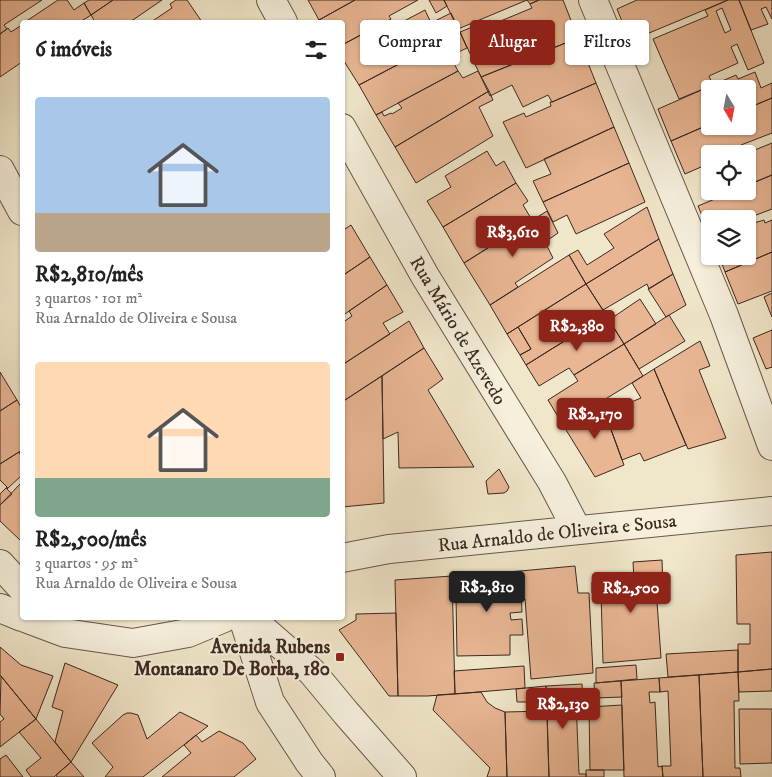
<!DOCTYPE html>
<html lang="pt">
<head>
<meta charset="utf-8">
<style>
  body { margin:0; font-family:"IM FELL DW Pica",serif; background:#f2f2f2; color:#222; height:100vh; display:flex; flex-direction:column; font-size:19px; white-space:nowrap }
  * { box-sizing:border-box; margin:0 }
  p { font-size:16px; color:#767676 }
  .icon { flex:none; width:28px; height:28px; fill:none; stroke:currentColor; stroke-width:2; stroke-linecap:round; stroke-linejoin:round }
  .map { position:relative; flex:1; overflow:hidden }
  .panel { position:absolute; left:20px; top:20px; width:325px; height:600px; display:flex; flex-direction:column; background:#fff; border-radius:5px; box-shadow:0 1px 4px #0004 }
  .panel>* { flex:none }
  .guide { position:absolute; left:360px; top:20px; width:336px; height:45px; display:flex; gap:10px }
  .needle { width:32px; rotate:170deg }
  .fabs { position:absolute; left:701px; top:80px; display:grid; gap:10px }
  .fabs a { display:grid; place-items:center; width:55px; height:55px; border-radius:5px; background:#fff; box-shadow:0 1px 4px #0004; font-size:25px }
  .price { position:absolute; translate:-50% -42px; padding:0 11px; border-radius:5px; background:#8f2418; color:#fff; font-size:16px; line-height:32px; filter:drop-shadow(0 1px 2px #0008) }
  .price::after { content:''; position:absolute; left:50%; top:30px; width:15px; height:11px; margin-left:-8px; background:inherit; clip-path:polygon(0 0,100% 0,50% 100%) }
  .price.active { background:#222; color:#fff }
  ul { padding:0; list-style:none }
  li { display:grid; align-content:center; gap:10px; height:265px; padding:0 15px }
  li span { display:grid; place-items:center; height:155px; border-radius:5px; color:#555 }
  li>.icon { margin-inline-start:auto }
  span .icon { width:90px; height:90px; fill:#fffc; stroke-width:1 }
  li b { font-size:21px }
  h2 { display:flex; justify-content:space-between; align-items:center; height:60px; padding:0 15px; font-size:21px }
  .tag { padding:0 18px; border-radius:5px; background:#fff; box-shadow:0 1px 4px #0004; font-size:18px; line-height:45px }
  .tag.active { background:#8f2418; color:#fff }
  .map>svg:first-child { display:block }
</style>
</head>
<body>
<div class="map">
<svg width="772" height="777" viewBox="0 0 772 777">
  <rect width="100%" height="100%" fill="#f0e6c9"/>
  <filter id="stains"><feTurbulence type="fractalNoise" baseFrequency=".004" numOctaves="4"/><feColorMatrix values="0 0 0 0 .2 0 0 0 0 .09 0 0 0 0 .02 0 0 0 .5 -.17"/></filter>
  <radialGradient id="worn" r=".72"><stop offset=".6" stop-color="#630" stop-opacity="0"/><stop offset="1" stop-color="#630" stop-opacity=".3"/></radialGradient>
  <path fill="#e8b693" stroke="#3b2820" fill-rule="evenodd" d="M0 0H42L4 25 7 29 0 34Z
    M58 0H67L74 10 84 3 91 15 80 22H25Z
    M89 0H113L91 15 84 3Z
    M113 0H162L130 22H95L91 15Z
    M176 0H187L202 22H151L172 8 170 4Z
    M308 0H355L319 20Z
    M355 0H418L389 16 391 19 342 45V22H321L319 20Z
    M429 0H444L447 6 436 13Z
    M444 0H539L530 4 527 0 458 29Z
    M539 0H563L578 38 481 77 460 32 490 20 491 25 532 8 530 4Z
    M637 0H728L630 41 617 9Z
    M728 0H739L764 63 748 70 737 44 731 47 738 63 709 76 713 85 679 99 653 39 708 16 705 10ZM722 8 731 30 725 33 716 11Z
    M739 0H772V19L766 7 761 9 768 24 751 30Z
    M425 10 431 23 451 13 460 32 359 85 342 58V45L366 32 370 39Z
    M22 25V62L0 77V34L8 28 11 32Z
    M460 32 467 48 450 56 458 71 376 115 359 85Z
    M578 38 596 83 552 102 548 95 523 107 512 85 490 96 481 77Z
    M458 71 463 78 478 71 489 91 395 147 376 115 382 112 384 116 391 113 392 114 402 108 398 103Z
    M755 72 761 88 772 83V98L748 108V89H710V124L671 141 658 109 736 75 738 79Z
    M596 83 614 127 526 168 503 122 524 113 526 117 551 106 550 102H552Z
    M489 91 493 100 479 107 493 136 416 183 395 147Z
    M772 98V133L741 145 743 150 734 154H710V163L685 174 671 141 710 124V126H748V108Z
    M614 127 629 163 543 202 533 181 551 174 544 159Z
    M772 143V175L748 185V154H745Z
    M487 151 496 166 504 161 516 183 443 227 427 201 451 187 445 176Z
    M629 163 645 202 576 234 567 215 553 222 543 202Z
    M772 175V209L751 217 752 222 748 223V219H710V235L698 206 734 191H748V185Z
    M516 183 528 201 523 205 532 220 464 263 443 227Z
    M647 207 659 239 586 284 569 255 578 250 587 265 614 248 604 234Z
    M547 211 558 233 545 242 553 258 515 283 518 287 490 305 464 263Z
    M764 220 765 223 772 220V252L725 272 719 256H748V230L755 227 754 223Z
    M351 225 370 257 342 276V231Z
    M659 239 673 274 649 289 647 284 603 310 586 284Z
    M772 252V291L738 304 725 272Z
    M569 255 586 284 507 334 490 305Z
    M370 257 387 285 342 316V276Z
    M673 274 686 305 666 317 648 289Z
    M586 284 606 315 526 365 520 355 531 349 518 327Z
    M387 285 403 312 383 323 390 334 342 365V323L352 316 349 311Z
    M772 293V317L764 297Z
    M640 299 656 324 624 344 609 320Z
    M669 315 685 341 639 369 624 344Z
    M603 317 605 321 609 320 624 344 574 375 569 368 539 386 526 365Z
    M409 321 424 348 342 402V365Z
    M518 327 531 349 520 355 507 334Z
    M772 330V367L766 369 753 338Z
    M700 341 710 366 699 370 726 438 688 449 654 369Z
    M624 344 643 376 563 425 548 400 578 381 574 375Z
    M424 348 443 379 428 390 474 467 399 468 398 432 383 439 382 376Z
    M654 369 686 445 644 461 640 453 622 460 605 413 641 398 632 383Z
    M0 372 17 400 0 411Z
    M382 376 384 503 342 507V402Z
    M17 400 22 409V450L0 464V411Z
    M601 402 624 465 595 477 563 425Z
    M19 452 22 458V475L7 489V487L0 480V464Z
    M499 469 509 487 507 491 504 493 488 494 486 481Z
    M22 482V542L0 521V505Z
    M7 487V489L12 494 0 505V494Z
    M772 552V669L738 672V644H750V624H737L736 555Z
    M662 560 663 589 656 588 661 658 603 663 601 593H592V582L634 579 633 562Z
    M575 566 578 593H589L593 673 531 679 525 599 522 601 520 571Z
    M520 571 522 612 510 613 511 620 522 619 523 635H510V655L457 656 456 596 452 597V576Z
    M452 576 455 694 427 696H398L395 580Z
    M396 613 398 696H389L339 630 356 620V614Z
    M0 647 21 665 53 676 36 719 0 675Z
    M738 650V672L668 677 666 654Z
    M65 663 118 685 71 762 55 742 63 711 52 707Z
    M636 665 637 679 596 683V668Z
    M524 666 525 688 455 694 454 671Z
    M772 669V691L739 692 738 672Z
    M738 672 739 701H734L735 768H740L741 777H703L699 675Z
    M699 675 703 777H663L662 766H671L668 691 660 692 659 678Z
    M1 676 36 719 0 747V722L4 719 0 714Z
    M659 678 660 692H649L650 703 655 702 658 767 662 766 663 777H624L621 681Z
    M621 681 622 697 595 698 594 683Z
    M582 684 583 700H576L579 774H586V777H549L546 686Z
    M546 686V702H517L516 689Z
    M481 692 487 702 495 708 505 712 507 777H487L490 768 433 710 437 695Z
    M622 705 624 770H590L589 707Z
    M739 709H772V763L740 764Z
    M547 711 549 777H507L505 712Z
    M180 712 208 726 143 777H105L113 767 92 743 123 715 127 713H131L138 715 147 739Z
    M36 719 71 762 54 777H31L26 770 41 758 19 732Z
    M219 731 243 743 256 759 234 777H162L191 753 184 745 196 735 202 742Z
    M6 755 23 777H0V759Z
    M71 762 84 777H57L56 775Z
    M586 770H604V777H586Z"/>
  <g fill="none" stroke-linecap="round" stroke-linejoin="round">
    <defs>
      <path id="minor" d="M271 0 283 22
        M593 0 724 315 772 446
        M342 128 425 276 552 482 577 530
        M342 558 389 549 772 511
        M0 564 22 588
        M0 608 22 617
        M25 618 65 633 133 643 188 633 224 618"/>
      <path id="tertiary" d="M0 170 22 211
        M243 618 270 702 309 762 321 777
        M250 618 312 672 346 713 402 777"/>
    </defs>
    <use href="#minor" stroke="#68584a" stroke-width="30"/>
    <use href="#tertiary" stroke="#68584a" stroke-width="30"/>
    <use href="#minor" stroke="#f5efdc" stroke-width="28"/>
    <use href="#tertiary" stroke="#f5efdc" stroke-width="28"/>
  </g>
  <rect fill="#8f2418" stroke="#f5efdc" stroke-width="2" x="335" y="652" width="10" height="10" rx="2.5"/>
  <g text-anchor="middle" stroke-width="4.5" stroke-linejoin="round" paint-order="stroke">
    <g font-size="19" fill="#3b2820" stroke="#f5efdc">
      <text transform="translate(459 330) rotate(59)" y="7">Rua Mário de Azevedo</text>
      <text transform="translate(557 532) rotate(-6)" y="7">Rua Arnaldo de Oliveira e Sousa</text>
    </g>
    <g font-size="19" font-weight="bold" fill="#3b2820" stroke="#f5efdc" text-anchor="end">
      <text x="330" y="653">Avenida Rubens<tspan x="330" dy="22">Montanaro De Borba, 180</tspan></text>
    </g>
  </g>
  <rect width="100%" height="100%" filter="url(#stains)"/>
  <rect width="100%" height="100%" fill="url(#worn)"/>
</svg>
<div class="fabs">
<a><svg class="needle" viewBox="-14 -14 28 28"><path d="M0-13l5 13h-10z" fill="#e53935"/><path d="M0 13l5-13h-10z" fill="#767676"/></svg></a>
<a><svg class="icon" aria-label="locate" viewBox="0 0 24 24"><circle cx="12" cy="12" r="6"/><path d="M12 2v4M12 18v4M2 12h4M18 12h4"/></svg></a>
<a><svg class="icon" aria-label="layers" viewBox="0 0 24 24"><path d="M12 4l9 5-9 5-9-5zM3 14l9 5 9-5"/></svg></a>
</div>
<b class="price" style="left:513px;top:258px">R$3,610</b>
<b class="price" style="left:577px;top:352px">R$2,380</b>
<b class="price" style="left:595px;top:440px">R$2,170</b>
<b class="price active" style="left:487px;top:613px">R$2,810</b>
<b class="price" style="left:631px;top:614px">R$2,500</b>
<b class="price" style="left:563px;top:730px">R$2,130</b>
<div class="guide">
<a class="tag">Comprar</a>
<a class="tag active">Alugar</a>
<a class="tag">Filtros</a>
</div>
<section class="panel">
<h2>6 imóveis<svg class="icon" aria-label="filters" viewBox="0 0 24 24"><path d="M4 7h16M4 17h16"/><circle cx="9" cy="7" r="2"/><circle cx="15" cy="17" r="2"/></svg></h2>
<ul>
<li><span style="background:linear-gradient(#a9c7e8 75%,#b9a48a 0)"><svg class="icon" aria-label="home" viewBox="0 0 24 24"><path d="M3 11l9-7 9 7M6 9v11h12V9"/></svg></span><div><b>R$2,810/mês</b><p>3 quartos · 101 m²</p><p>Rua Arnaldo de Oliveira e Sousa</p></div></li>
<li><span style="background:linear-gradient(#ffd9b3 75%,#7fa58c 0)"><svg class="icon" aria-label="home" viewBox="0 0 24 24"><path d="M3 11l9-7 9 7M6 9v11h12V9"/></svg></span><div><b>R$2,500/mês</b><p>3 quartos · 95 m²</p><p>Rua Arnaldo de Oliveira e Sousa</p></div></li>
</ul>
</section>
</div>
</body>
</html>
